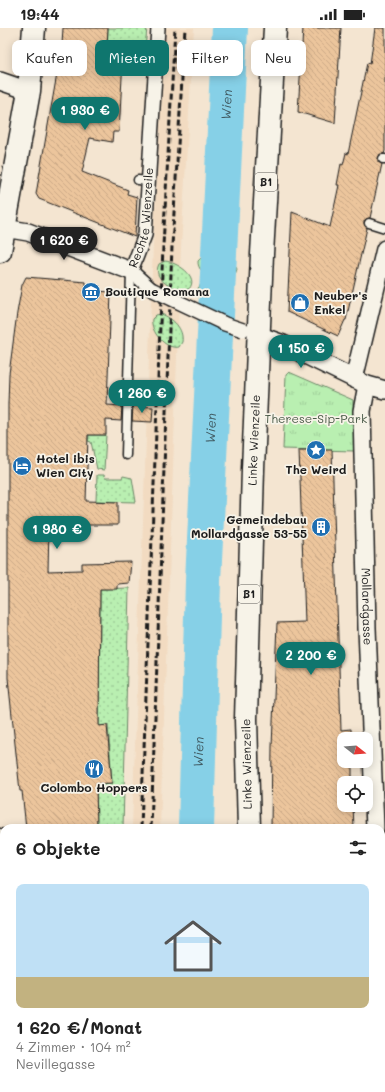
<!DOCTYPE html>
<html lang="de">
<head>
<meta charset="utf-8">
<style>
  body { margin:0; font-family:Mali,sans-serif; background:#f2f2f2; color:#222; height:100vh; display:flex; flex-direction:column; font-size:15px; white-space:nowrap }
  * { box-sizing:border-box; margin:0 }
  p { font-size:13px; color:#767676 }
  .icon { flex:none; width:22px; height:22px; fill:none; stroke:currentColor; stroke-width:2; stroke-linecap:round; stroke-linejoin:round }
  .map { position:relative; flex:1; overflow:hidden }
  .side { position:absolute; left:0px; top:796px; width:385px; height:268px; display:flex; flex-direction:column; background:#fff; border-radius:12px 12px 0 0; box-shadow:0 2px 10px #0003 }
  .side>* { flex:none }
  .hud { position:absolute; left:12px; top:12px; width:361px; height:36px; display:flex; gap:8px }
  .needle { width:26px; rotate:107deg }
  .buttons { position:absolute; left:337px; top:704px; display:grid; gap:8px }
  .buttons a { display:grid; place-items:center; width:36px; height:36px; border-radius:8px; background:#fff; box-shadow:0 2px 10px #0003; font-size:20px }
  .price { position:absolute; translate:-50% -34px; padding:0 9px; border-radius:14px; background:#0f766e; color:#fff; font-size:13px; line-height:26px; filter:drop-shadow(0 1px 2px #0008) }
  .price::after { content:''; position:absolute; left:50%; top:24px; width:12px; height:9px; margin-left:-6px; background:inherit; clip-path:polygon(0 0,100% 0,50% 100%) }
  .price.current { background:#222; color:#fff }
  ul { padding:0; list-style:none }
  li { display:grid; align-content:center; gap:8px; height:212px; padding:0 16px }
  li+li { border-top:1px solid #e0e0e0 }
  li span { display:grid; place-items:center; height:124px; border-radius:8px; color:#555 }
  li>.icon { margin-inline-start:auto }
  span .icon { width:72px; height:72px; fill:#fffc; stroke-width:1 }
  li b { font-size:17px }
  h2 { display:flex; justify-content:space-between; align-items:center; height:48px; padding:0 16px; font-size:17px }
  .chip { padding:0 14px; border-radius:8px; background:#fff; box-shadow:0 2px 10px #0003; font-size:14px; line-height:36px }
  .chip.current { background:#0f766e; color:#fff }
  .status { display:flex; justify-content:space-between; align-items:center; height:28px; padding:0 20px; background:#fff; direction:ltr }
  .status svg { height:11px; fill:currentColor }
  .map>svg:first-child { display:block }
</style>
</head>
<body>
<div class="status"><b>19:44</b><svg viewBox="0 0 49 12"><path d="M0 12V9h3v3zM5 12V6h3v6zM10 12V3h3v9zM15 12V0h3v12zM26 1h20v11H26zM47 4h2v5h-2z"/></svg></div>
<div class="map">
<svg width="385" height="1064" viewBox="0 0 385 1064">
  <defs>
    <pattern id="grass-dots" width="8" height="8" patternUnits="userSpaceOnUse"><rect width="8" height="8" fill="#b9efb1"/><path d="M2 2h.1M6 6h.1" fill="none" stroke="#9ecc98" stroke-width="1.8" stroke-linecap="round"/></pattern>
    <pattern id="park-tufts" width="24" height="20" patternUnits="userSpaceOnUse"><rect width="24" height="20" fill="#b9efb1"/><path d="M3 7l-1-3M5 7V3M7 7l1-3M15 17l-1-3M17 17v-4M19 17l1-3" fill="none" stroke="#9ecc98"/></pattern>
    <pattern id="building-back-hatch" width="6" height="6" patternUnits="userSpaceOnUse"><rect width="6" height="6" fill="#ecc59c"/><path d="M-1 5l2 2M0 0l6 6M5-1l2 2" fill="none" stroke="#caa986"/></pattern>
  </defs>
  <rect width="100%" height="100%" fill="#f4e5d1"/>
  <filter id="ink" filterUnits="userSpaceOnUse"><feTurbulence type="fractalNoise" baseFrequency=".025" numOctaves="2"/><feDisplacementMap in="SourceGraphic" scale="8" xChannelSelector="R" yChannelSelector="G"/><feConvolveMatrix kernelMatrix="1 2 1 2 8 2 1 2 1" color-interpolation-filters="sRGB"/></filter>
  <g filter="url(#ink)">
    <path fill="#f2dbc1" d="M166 0H194L181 219 160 800H132L153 217Z"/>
    <path fill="url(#grass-dots)" stroke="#6a8666" d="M108 0H147L145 21 107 19Z
      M210 227C220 228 232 230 237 241L235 247C224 255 197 249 198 233L201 230Z
      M165 233C176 234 200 248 189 261 175 264 151 252 159 236Z
      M204 255C217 256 241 268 228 283 215 286 199 276 197 262L201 256Z
      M161 286C173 290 184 301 182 314L179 319C165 322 150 303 152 291L156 287Z
      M89 407H106L104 442 97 441 91 414 88 413Z
      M97 447H104L105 450H122L123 448 132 450 136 474 96 473Z
      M129 560 123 800H97L96 756 112 755 108 697 99 698 100 561Z"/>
    <path fill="url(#park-tufts)" stroke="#6a8666" d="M289 344 353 372 354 423 283 421 286 347Z"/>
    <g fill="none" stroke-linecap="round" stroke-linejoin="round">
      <g stroke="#86d0e7" stroke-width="36">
        <path id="s1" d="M196 800 203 553 230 0"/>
        <path d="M236 1060 237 1064"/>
      </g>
    </g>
    <path fill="url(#building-back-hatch)" stroke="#1c1c1c" d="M63 0H108L107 19 118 20 117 30 123 31 119 104H113L112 114 90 110 82 144 128 162 127 166 137 169 135 209 39 171 36 166 62 17Z
      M303 0H341L335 95 298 84Z
      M375 0H385V123L384 126H380L378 131V134L382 136 370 190 366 191 364 194 365 198 367 200 346 292H345L338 308 287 284 292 184 330 199 339 157H337L341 136 343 137 346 125 348 126 367 35 370 36Z
      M26 249 86 254V258L96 259 95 263 111 264 107 377 122 378 121 393 106 392V407H88L86 473 118 474V497H49L48 543 82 542V535L131 534 129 555 117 556V561H100L99 698 107 697 112 755 96 756 97 800H26L22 763H20L8 650V376L9 346 17 285 22 257Z
      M133 378 153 379 152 394 132 393Z
      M299 422H332L341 702 351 701V711H344V733H352V755H344V777H353L354 800H271L272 719 277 595 305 594Z"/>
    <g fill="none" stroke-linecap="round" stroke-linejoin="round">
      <defs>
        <path id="service" d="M383 131H385
          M138 152 149 153
          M369 195 385 200
          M126 427 131 243"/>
        <g id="pedestrian">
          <path id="s2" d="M151 261 131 243 145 207 158 0"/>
        </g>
        <g id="minor">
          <path d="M0 53 29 63"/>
          <path d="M4 200 28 204 131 243"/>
          <path d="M258 307 283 316 367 357 385 362"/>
          <path d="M354 351 385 221"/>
          <path id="s3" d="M367 357 362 383 367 600 375 800"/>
          <path d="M147 1060 148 1064"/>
        </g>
        <path id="tertiary" d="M381 848 385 847
          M0 876H4"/>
        <g id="primary">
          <path d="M0 223 29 63 34 0"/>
          <path id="s4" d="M249 800 246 691 253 441 262 226 275 0"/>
          <path d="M0 812 4 858"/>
          <path d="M29 1060V1064"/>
          <path d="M292 1060 293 1064"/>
        </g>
      </defs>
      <use href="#service" stroke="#1c1c1c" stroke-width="11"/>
      <use href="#pedestrian" stroke="#1c1c1c" stroke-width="16"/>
      <use href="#minor" stroke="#1c1c1c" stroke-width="20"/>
      <use href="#tertiary" stroke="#1c1c1c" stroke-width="24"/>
      <use href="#primary" stroke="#1c1c1c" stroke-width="25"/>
      <use href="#service" stroke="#f7f3e8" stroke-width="8"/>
      <use href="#pedestrian" stroke="#f7f3e8" stroke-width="13"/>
      <use href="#minor" stroke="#f7f3e8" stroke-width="17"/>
      <use href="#tertiary" stroke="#f7f3e8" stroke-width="21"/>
      <use href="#primary" stroke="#f7f3e8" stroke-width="22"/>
      <path stroke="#1c1c1c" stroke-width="3" stroke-dasharray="6 3" stroke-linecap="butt" d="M141 800 163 218 175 0
        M151 800 172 218 185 0
        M179 1060 180 1064
        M189 1060 191 1064"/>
      <defs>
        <path id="pedestrian-bridge" d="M151 261 225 296 243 302"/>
      </defs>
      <use href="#pedestrian-bridge" stroke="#1c1c1c" stroke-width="16" stroke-linecap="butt"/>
      <use href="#pedestrian-bridge" stroke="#f7f3e8" stroke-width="13"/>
    </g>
  </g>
  <defs>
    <symbol id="museum-disc" viewBox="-11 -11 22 22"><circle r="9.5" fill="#1f6fb2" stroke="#f7f3e8"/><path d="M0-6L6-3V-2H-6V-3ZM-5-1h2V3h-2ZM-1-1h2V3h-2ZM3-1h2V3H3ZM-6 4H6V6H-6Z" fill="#fff"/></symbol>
    <symbol id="shop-disc" viewBox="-11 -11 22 22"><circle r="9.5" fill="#1f6fb2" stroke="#f7f3e8"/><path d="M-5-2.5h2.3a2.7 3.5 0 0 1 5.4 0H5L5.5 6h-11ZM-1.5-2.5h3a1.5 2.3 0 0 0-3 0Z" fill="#fff"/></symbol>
    <symbol id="sight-disc" viewBox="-11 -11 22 22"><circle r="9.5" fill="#1f6fb2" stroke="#f7f3e8"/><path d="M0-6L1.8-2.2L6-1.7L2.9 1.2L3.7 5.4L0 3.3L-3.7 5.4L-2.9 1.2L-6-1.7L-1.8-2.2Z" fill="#fff"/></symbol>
    <symbol id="hotel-disc" viewBox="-11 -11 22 22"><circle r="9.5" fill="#1f6fb2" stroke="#f7f3e8"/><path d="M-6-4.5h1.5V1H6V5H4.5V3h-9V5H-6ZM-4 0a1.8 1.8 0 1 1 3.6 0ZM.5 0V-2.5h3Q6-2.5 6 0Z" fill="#fff"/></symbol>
    <symbol id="building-disc" viewBox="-11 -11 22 22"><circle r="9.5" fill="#1f6fb2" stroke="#f7f3e8"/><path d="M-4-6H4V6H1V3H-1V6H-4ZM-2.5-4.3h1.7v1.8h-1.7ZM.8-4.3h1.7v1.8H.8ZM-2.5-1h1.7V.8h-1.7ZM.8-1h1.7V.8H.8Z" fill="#fff"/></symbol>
    <symbol id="restaurant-disc" viewBox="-11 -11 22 22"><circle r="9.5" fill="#1f6fb2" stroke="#f7f3e8"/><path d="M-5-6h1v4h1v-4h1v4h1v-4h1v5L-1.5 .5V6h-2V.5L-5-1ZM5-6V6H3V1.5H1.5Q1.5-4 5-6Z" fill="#fff"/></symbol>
  </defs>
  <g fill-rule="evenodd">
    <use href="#museum-disc" x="80" y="253" width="22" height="22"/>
    <use href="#shop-disc" x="289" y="264" width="22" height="22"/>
    <use href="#sight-disc" x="305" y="411" width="22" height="22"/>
    <use href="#hotel-disc" x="11" y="427" width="22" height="22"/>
    <use href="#building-disc" x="310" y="488" width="22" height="22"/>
    <use href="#restaurant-disc" x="83" y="730" width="22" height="22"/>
  </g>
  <g text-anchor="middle" stroke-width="3.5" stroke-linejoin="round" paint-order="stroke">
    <g fill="#f7f3e8" stroke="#5e5c59" stroke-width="1">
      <rect x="255" y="145" width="22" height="18" rx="3"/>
      <rect x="238" y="557" width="22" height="18" rx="3"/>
    </g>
    <g font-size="11" font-weight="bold" fill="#1c1c1c">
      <text x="266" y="158">B1</text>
      <text x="249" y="570">B1</text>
    </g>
    <g font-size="12" fill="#1c1c1c" stroke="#f7f3e8">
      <text dy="4" stroke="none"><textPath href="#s2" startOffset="82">Rechte Wienzeile</textPath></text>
      <text dy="4" stroke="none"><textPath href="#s4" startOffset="388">Linke Wienzeile</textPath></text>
      <text dy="4" stroke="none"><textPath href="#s3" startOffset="222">Mollardgasse</textPath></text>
      <text transform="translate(247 736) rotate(-91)" y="4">Linke Wienzeile</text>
    </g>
    <g font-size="12" font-weight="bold" fill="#1c1c1c" stroke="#f7f3e8" text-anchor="start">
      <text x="105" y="268">Boutique Romana</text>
      <text x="314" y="272">Neuber's<tspan x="314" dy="14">Enkel</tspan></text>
      <text x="36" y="435">Hotel ibis<tspan x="36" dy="14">Wien City</tspan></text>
      <text x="316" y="446" text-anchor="middle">The Weird</text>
      <text x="307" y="496" text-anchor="end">Gemeindebau<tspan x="307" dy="14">Mollardgasse 53-55</tspan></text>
      <text x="94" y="764" text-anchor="middle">Colombo Hoppers</text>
    </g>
    <g font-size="12" fill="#4b5b49" stroke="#f7f3e8">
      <text x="316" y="395">Therese-Sip-Park</text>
    </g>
    <g font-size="13" font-style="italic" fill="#415b63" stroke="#f7f3e8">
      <text dy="5" stroke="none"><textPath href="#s1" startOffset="724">Wien</textPath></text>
      <text dy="5" stroke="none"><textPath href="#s1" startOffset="400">Wien</textPath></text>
      <text dy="5" stroke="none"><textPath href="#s1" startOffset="76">Wien</textPath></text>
    </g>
  </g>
</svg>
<div class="buttons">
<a><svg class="needle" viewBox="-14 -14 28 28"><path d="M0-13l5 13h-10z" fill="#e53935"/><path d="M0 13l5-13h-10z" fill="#767676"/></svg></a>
<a><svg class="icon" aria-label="locate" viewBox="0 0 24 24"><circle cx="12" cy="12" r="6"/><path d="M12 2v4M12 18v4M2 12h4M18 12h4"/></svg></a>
</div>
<b class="price" style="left:85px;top:103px">1 930 €</b>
<b class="price current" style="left:64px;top:233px">1 620 €</b>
<b class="price" style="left:301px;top:341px">1 150 €</b>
<b class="price" style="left:142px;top:386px">1 260 €</b>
<b class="price" style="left:57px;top:522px">1 980 €</b>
<b class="price" style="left:311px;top:648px">2 200 €</b>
<div class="hud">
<a class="chip">Kaufen</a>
<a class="chip current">Mieten</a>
<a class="chip">Filter</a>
<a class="chip">Neu</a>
</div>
<section class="side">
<h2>6 Objekte<svg class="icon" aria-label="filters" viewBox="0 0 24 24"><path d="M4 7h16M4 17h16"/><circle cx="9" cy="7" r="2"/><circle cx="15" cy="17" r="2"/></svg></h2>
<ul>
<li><span style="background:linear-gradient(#bfe0f5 75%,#c2b280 0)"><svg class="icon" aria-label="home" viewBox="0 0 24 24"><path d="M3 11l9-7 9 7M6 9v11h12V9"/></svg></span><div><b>1 620 €/Monat</b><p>4 Zimmer · 104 m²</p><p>Nevillegasse</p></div></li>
</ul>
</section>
</div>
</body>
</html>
